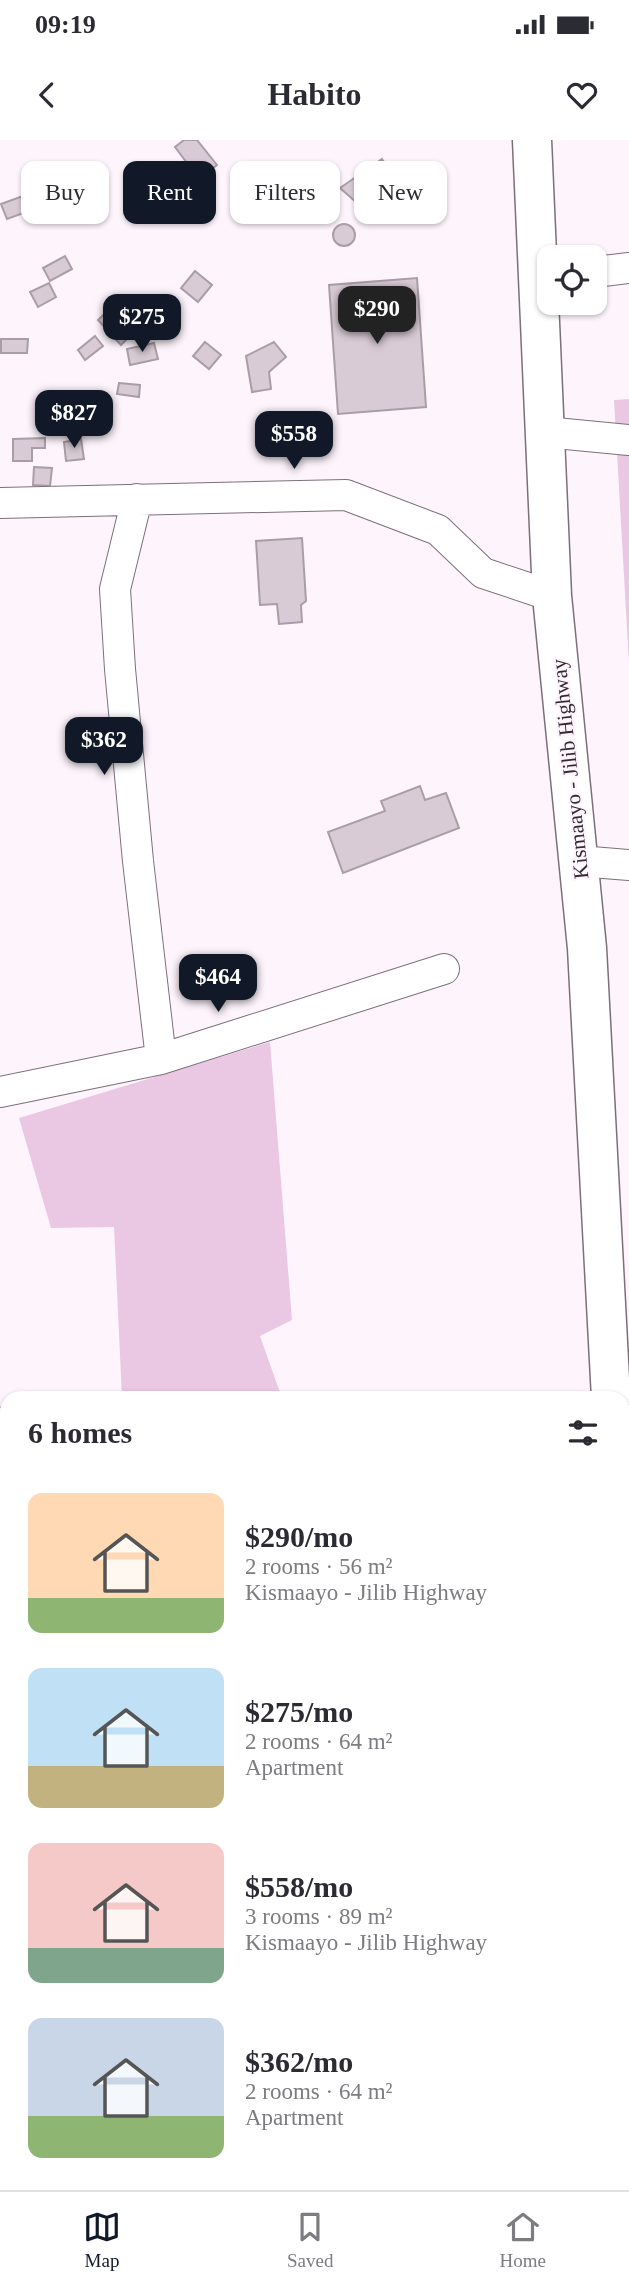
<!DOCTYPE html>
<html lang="en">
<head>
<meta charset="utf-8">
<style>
  body { margin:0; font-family:Georgia,serif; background:#f7f7f7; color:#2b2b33; height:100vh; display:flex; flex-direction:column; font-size:26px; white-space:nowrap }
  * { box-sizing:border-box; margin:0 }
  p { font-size:23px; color:#7c7c81 }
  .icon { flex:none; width:38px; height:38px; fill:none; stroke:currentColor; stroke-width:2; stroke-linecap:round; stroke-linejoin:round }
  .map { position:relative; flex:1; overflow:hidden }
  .sheet { position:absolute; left:0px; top:1251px; width:630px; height:800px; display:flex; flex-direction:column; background:#fff; border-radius:21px 21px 0 0; box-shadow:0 2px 5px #0004 }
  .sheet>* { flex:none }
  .guide { position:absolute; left:21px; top:21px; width:588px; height:63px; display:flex; gap:14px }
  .buttons { position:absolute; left:537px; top:105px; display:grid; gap:14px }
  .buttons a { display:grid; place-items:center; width:70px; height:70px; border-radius:14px; background:#fff; box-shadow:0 2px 5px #0004; font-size:35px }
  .price { position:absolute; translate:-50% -60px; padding:0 16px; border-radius:14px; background:#111827; color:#fff; font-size:23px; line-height:46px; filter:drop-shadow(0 2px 4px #0008) }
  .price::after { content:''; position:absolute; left:50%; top:42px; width:21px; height:16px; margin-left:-10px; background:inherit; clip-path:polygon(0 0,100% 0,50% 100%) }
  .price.current { background:#222; color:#fff }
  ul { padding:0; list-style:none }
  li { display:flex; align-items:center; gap:21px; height:175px; padding:0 28px }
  li span { display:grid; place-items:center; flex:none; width:196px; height:140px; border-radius:14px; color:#555 }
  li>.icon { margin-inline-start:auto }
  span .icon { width:84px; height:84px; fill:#fffc; stroke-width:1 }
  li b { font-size:30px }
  h2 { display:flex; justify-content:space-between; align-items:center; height:84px; padding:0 28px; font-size:30px }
  .tag { padding:0 24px; border-radius:14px; background:#fff; box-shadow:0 2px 5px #0004; font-size:24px; line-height:63px }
  .tag.current { background:#111827; color:#fff }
  .status { display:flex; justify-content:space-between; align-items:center; height:49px; padding:0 35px; background:#fff; direction:ltr }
  .status svg { height:19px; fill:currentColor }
  header { display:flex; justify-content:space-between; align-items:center; height:91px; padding:0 28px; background:#fff; font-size:32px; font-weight:600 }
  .tabs { display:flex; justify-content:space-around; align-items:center; height:98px; border-top:2px solid #e1e1e2; background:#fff; font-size:19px; color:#7c7c81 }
  .tabs a { display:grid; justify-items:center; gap:4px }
  .tabs .current { color:#111827 }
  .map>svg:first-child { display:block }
</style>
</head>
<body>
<div class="status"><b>09:19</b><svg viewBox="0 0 49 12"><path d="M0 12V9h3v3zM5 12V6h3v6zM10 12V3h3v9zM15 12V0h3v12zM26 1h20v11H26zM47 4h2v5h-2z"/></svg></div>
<header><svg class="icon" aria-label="back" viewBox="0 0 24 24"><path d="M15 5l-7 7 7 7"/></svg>Habito<svg class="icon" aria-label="heart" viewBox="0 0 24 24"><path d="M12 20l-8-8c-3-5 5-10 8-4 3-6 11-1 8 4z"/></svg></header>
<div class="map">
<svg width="629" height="2050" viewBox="0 0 629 2050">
  <rect width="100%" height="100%" fill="#fef5fc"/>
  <path fill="#eac8e3" d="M629 259V524L614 260Z
    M270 902 292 1180 260 1196 282 1258H122L114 1087 51 1088 19 978Z
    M7 1298V1972L0 1955V1300Z
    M11 2044H331L332 2050H0Z"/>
  <path fill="#d9cbd5" stroke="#aa9da7" stroke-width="2" d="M184 0H197L217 25 199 39 175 7Z
    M382 19 394 37 357 63 340 48Z
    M34 52 40 67 7 79 1 64Z
    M333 95a11 11 0 1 1 22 0a11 11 0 1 1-22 0Z
    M65 116 72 129 50 141 43 128Z
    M195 131 212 145 198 162 181 148Z
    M417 138 426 267 338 274 329 145Z
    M49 143 56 157 38 167 30 152Z
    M121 158 132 169 122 178 135 191 121 205 98 180Z
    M95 196 103 206 85 220 78 210Z
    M1 199H28L27 213H1Z
    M205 202 221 215 209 229 193 216Z
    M274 202 286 217 269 232 271 249 252 252 246 216Z
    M154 203 158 219 130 225 127 209Z
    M119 243 140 245 139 257 117 254Z
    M45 298V308H32V321H13V299Z
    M81 299 84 319 66 321 64 302Z
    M34 327 52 328 50 346 33 345Z
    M302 398 306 461 301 465 302 482 279 484 277 464 260 465 256 401Z
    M420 646 425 660 446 653 459 688 343 733 328 692 385 671 381 661Z"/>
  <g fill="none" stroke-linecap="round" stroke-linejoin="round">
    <defs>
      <path id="minor" d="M595 132 629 128
        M545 292 629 300
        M137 359 115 449 120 529 138 721 161 919
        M0 363 346 355 438 390 483 433 552 456
        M579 721 629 725
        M0 952 161 919 444 829
        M0 1283 7 1282
        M0 1785 7 1781"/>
      <path id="major" d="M532 0 552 456 587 808 611 1258
        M623 1510 629 1632"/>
    </defs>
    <use href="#minor" stroke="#7c6f79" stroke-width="32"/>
    <use href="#major" stroke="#7c6f79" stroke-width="41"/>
    <use href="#minor" stroke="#fff" stroke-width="30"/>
    <use href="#major" stroke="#fff" stroke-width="38"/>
  </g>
  <g text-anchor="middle" stroke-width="5" stroke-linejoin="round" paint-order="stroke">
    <g font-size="21" fill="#312c30" stroke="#fef5fc">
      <text transform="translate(570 629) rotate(-96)" y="7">Kismaayo - Jilib Highway</text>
    </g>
  </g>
</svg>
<div class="buttons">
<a><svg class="icon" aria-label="locate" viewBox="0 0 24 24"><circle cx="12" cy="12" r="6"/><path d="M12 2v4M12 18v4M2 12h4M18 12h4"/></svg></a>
</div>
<b class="price current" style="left:377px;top:206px">$290</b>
<b class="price" style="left:142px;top:214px">$275</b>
<b class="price" style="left:74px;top:310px">$827</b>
<b class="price" style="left:294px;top:331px">$558</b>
<b class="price" style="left:104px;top:637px">$362</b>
<b class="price" style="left:218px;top:874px">$464</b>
<div class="guide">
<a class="tag">Buy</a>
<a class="tag current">Rent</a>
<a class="tag">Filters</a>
<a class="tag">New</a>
</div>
<section class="sheet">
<h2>6 homes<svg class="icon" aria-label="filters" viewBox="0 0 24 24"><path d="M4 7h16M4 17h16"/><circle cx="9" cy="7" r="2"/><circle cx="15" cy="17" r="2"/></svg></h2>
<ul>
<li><span style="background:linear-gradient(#ffd9b3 75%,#8fb573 0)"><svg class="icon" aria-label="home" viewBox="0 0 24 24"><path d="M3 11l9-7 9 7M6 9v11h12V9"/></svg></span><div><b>$290/mo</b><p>2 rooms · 56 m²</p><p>Kismaayo - Jilib Highway</p></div></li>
<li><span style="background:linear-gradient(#bfe0f5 70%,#c2b280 0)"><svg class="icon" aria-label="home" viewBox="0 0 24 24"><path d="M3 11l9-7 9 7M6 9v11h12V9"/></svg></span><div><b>$275/mo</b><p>2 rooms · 64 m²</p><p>Apartment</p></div></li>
<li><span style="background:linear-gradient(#f6c9c9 75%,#7fa58c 0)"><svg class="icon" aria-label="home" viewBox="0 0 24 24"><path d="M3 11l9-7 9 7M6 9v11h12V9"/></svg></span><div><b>$558/mo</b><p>3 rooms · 89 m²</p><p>Kismaayo - Jilib Highway</p></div></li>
<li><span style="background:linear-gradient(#c9d6e8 70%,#8fb573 0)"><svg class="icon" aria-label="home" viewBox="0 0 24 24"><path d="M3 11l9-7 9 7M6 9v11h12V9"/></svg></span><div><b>$362/mo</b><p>2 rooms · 64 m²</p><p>Apartment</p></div></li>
</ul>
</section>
</div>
<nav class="tabs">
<a class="current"><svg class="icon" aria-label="map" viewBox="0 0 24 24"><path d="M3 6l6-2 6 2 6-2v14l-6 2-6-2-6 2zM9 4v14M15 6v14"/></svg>Map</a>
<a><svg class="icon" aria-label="saved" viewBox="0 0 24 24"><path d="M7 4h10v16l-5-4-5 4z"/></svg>Saved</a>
<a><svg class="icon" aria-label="home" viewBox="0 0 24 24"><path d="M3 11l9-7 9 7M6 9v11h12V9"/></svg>Home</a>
</nav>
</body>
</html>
